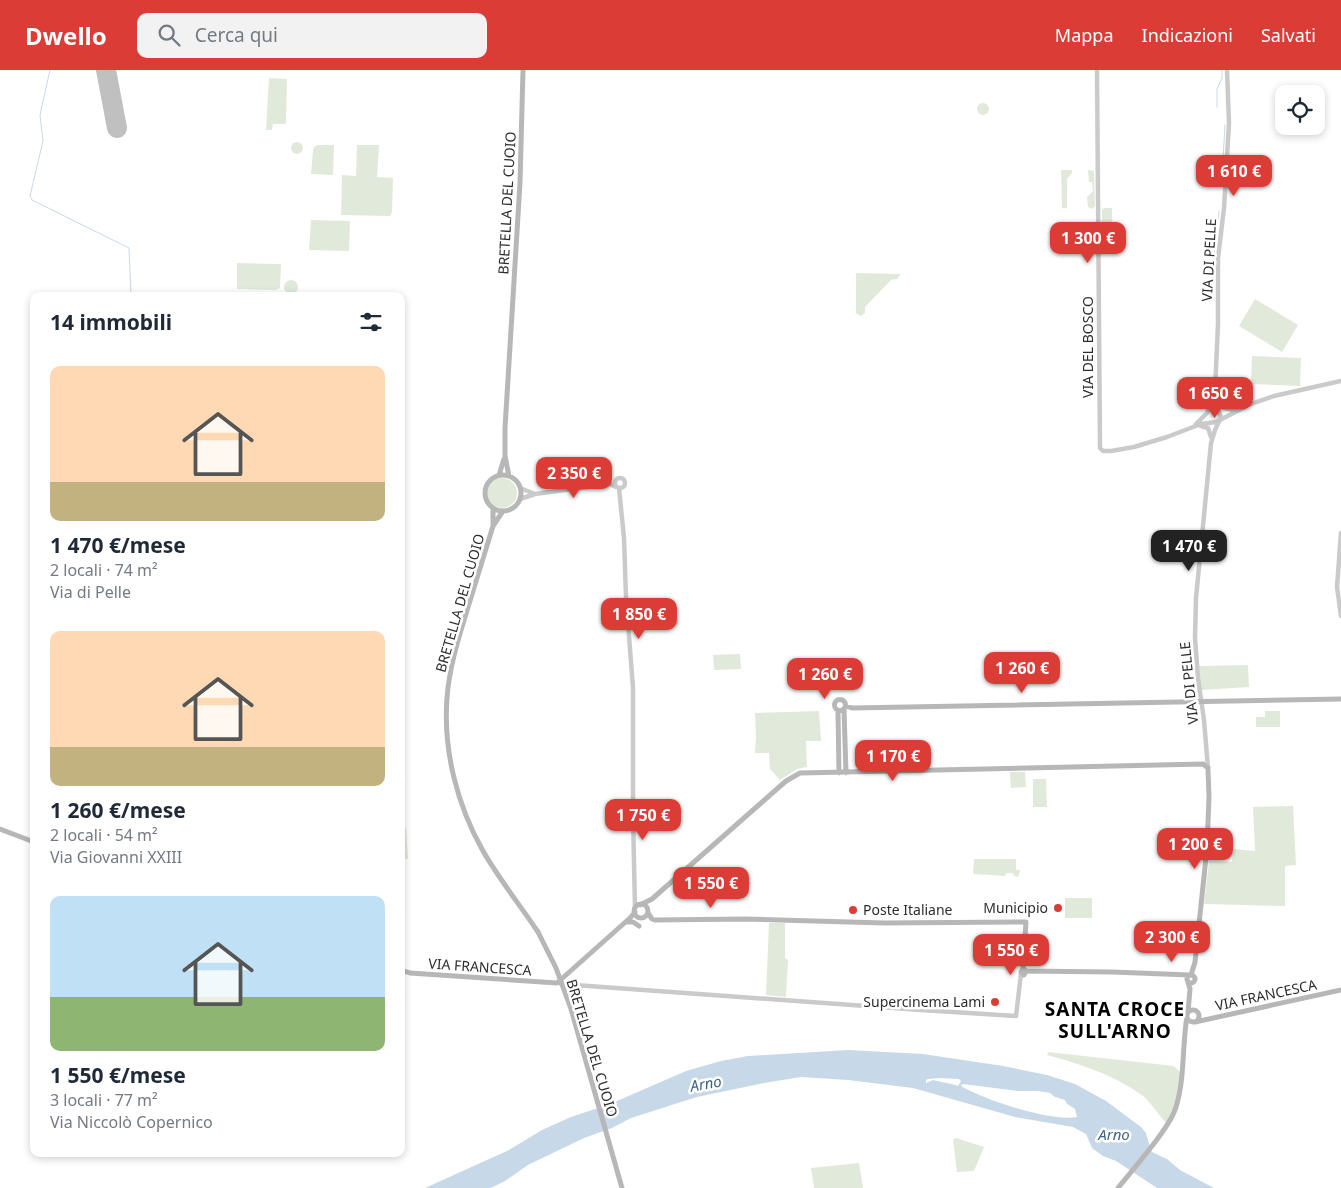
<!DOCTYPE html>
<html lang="it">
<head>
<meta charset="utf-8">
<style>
  body { margin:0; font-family:"Noto Sans",sans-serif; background:#f2f2f3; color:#1f2937; height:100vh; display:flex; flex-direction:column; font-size:19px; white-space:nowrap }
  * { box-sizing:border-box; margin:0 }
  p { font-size:16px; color:#747a83 }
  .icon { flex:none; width:28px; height:28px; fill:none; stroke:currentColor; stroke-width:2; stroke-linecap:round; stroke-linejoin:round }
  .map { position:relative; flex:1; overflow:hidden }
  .sheet { position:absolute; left:30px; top:222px; width:375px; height:865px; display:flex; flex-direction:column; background:#fff; border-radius:10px; box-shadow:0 2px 8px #0003 }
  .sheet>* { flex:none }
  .controls { position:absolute; left:1275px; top:15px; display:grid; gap:10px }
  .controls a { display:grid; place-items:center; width:50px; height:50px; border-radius:10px; background:#fff; box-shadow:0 2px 8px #0003; font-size:25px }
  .price { position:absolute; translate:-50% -42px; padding:0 11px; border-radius:10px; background:#dc3c36; color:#fff; font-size:16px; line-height:32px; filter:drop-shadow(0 1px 2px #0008) }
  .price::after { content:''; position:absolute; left:50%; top:30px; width:15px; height:11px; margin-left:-8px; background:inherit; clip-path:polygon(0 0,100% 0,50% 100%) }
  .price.selected { background:#222; color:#fff }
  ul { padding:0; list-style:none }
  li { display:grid; align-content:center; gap:10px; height:265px; padding:0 20px }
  li span { display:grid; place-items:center; height:155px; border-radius:10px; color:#555 }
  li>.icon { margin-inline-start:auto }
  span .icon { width:90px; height:90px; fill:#fffc; stroke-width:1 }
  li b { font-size:21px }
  h2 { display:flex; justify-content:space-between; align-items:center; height:60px; padding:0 20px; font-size:21px }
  header { display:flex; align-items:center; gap:30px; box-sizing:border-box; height:70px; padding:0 25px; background:#dc3c36; color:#fff }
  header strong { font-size:24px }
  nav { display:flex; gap:28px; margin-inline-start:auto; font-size:18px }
  .search { width:350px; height:45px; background:#f2f2f3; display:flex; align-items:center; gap:12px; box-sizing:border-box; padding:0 18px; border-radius:10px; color:#747a83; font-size:19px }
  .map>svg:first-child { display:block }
</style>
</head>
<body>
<header>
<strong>Dwello</strong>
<div class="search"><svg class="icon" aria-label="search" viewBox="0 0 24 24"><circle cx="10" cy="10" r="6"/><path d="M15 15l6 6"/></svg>Cerca qui</div>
<nav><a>Mappa</a><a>Indicazioni</a><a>Salvati</a></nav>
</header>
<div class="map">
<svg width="1341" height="1118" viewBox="0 0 1341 1118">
  <rect width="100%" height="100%" fill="#fff"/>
  <path fill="#e1eada" d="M269 8 287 9 286 52 285 54H273L272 60H266Z
    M977 39a6 6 0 1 1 12 0a6 6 0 1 1-12 0Z
    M291 78a6 6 0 1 1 12 0a6 6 0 1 1-12 0Z
    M318 75H334L333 105 311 104 313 80 314 77Z
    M357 75H379L377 107 393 108 392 142 390 146 341 145 342 105 356 106Z
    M1061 100H1072V103L1067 109V138H1062Z
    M1088 100 1094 101 1095 135 1093 139 1088 137 1087 127 1093 121 1092 112H1089Z
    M1104 138H1112V155H1102V140Z
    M311 150 350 151 349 181 309 180Z
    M237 193 281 194 280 218 275 220 237 219Z
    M856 203 901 204 897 209 891 210 865 237V243L861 246 856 243Z
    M284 217a7 7 0 1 1 14 0a7 7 0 1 1-14 0Z
    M317 222 348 223V226H317Z
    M1255 229 1298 255 1282 282 1239 256Z
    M1252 286 1301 288 1300 316 1251 314Z
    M487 423a15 15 0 1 1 30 0a15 15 0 1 1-30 0Z
    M740 584 741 599 714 600 713 585Z
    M1248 595 1249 617 1201 620 1199 596Z
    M819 641 821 671H806L807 697 797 699 780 710 770 699 769 683H755L756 666 755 643Z
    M1265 641H1280V657H1256V647H1265Z
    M1010 702H1025L1026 717 1011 718Z
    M1033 709H1046L1047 737H1033Z
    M1293 736 1296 795 1285 796V836L1204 834 1209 791 1232 792 1234 779 1255 781 1253 737Z
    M401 757H406L408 789H401Z
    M974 789H1016V800H1020L1018 807 1014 806 1013 803H1006L1005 806 973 804Z
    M1065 828H1092V848H1065Z
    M769 853H785V888L788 890 786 927 766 925Z
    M1048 982 1174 996 1181 1003 1175 1037 1166 1053C1158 1044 1151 1033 1143 1026 1115 1005 1080 994 1047 985Z
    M956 1068 984 1077 974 1101 957 1102 953 1070Z
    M859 1093 863 1118H814L811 1098Z"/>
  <path fill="#c7d8e9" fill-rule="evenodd" d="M848 980 923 984 1003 996 1047 1005 1075 1014 1106 1031 1141 1057 1146 1063 1151 1081 1154 1083 1167 1089 1180 1100 1214 1118H1157L1116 1091 1103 1086 1092 1078 1086 1064 1073 1057 1015 1047 913 1018 848 1010 801 1007 764 1013 697 1027 631 1048 612 1058 584 1068 528 1095 505 1111 491 1118H425L507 1081 542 1060 571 1047 610 1034 686 1001 721 991 748 986ZM940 1008 959 1009 961 1011 958 1016C954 1014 940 1012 933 1010L926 1013V1010L928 1009ZM963 1014 1019 1021H1038L1050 1023 1055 1027 1065 1030 1067 1034 1075 1039 1077 1047C1050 1052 985 1030 961 1016Z"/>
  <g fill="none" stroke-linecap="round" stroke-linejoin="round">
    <path stroke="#c7d8e9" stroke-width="1" d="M50 0 40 45 43 71 30 126 32 130 129 178 131 226
      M1217 37V19L1222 8V0
      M1222 108 1225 55
      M1214 186 1219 141"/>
    <path stroke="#c0c0c0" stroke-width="20" d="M106 0 117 58"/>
    <path stroke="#cacaca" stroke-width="4.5" d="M1097 0 1100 378 1103 381H1111L1134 377 1167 367 1201 354 1216 352 1245 337
      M1217 329 1218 332 1224 338 1234 340 1274 326 1341 311
      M1196 354 1207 343 1213 328
      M1201 356 1208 358 1211 367
      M615 413a5 5 0 1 1 10 0a5 5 0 1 1-10 0Z
      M520 418 535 424
      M619 418 624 468 626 527 633 618V746L635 838
      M520 429 535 424 610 414 616 417
      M1341 463 1337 517 1341 546
      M1208 698 1204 650 1198 608 1195 568 1196 528 1211 373 1215 360 1221 347 1215 333V320L1218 254V188L1224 138 1229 53 1227 0
      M561 914 921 940 1016 946 1021 904"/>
    <path stroke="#b7b7b7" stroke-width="5" d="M485 423a18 18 0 1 1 36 0a18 18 0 1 1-36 0Z
      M499 405 504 389
      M509 406 505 386V358L520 113 523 0
      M493 438V455
      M503 441 493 456C484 486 474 517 465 547 457 573 449 600 447 628 443 680 457 735 483 781 499 809 520 835 538 862
      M834.5 635a5.5 5.5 0 1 1 11 0a5.5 5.5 0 1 1-11 0Z
      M846 636 852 638 1341 629
      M844 640 846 703
      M838 641 839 703
      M0 759 34 772
      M634 841a7 7 0 1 1 14 0a7 7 0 1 1-14 0Z
      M640 835 652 829 786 711 800 703 1203 694 1208 698
      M648 843 652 849 655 850 746 849 884 853 1026 852 1023 899
      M626 852H633L639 856
      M401 900 410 903 557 913 630 848 635 842
      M1026 901 1024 905 1021 902 1022 900 1024 899 1026 901 1112 902 1190 905
      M1187 909a4 4 0 1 1 8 0a4 4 0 1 1-8 0Z
      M1191 905 1195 892 1207 778 1209 727 1208 700
      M1188 912 1190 919 1188 942
      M1187 946a6 6 0 1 1 12 0a6 6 0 1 1-12 0Z
      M1195 952 1341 920
      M1118 1118C1133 1099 1170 1058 1176 1037 1185 1008 1182 976 1187 946"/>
    <path stroke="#b7b7b7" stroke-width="5" d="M538 862 556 898 571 939 622 1118"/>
  </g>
  <g fill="#dc3c36" stroke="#fff" stroke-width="2">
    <circle cx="1058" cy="838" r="5"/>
    <circle cx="853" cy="840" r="5"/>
    <circle cx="995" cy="932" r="5"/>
  </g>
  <g text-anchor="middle" stroke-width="5" stroke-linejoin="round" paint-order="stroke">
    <g font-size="14" fill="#2d2d2d" stroke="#fff">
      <text transform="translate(507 133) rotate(-87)" y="5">BRETELLA DEL CUOIO</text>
      <text transform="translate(1209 190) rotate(-87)" y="5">VIA DI PELLE</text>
      <text transform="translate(1088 277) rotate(-90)" y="5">VIA DEL BOSCO</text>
      <text transform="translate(460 533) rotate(-74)" y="5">BRETELLA DEL CUOIO</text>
      <text transform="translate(1189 613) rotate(-96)" y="5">VIA DI PELLE</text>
      <text transform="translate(480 897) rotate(4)" y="5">VIA FRANCESCA</text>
      <text transform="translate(1266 925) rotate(-12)" y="5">VIA FRANCESCA</text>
      <text transform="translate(592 978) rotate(73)" y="5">BRETELLA DEL CUOIO</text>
    </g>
    <g font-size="14" fill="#2d2d2d" stroke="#fff" text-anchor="end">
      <text x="1048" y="843">Municipio</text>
      <text x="863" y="845" text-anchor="start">Poste Italiane</text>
      <text x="985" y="937">Supercinema Lami</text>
    </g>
    <g font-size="15" font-style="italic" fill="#3f658a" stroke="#fff">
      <text transform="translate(706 1014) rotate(-10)" y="5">Arno</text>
      <text x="1114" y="1070">Arno</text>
    </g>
    <g font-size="19" font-weight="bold" letter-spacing="1" fill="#000" stroke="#fff">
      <text x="1115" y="946">SANTA CROCE<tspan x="1115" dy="22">SULL'ARNO</tspan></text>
    </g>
  </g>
</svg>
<div class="controls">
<a><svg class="icon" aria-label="locate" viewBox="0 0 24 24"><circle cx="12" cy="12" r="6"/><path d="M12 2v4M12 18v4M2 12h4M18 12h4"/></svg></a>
</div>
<b class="price" style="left:1234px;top:127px">1 610 €</b>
<b class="price" style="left:1088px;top:194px">1 300 €</b>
<b class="price" style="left:1215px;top:349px">1 650 €</b>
<b class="price" style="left:574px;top:429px">2 350 €</b>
<b class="price selected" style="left:1189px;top:502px">1 470 €</b>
<b class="price" style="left:639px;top:570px">1 850 €</b>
<b class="price" style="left:1022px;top:624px">1 260 €</b>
<b class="price" style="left:825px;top:630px">1 260 €</b>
<b class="price" style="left:893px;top:712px">1 170 €</b>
<b class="price" style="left:643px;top:771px">1 750 €</b>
<b class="price" style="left:1195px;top:800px">1 200 €</b>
<b class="price" style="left:711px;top:839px">1 550 €</b>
<b class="price" style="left:1172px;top:893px">2 300 €</b>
<b class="price" style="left:1011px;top:906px">1 550 €</b>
<section class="sheet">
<h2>14 immobili<svg class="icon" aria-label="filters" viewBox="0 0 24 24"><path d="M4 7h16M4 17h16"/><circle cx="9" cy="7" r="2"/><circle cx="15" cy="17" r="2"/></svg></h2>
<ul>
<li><span style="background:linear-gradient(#ffd9b3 75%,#c2b280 0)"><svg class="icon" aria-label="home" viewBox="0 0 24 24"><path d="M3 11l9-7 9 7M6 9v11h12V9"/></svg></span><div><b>1 470 €/mese</b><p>2 locali · 74 m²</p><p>Via di Pelle</p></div></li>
<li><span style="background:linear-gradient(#ffd9b3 75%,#c2b280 0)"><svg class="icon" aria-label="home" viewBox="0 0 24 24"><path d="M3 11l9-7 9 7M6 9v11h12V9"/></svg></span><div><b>1 260 €/mese</b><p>2 locali · 54 m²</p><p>Via Giovanni XXIII</p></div></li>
<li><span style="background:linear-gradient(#bfe0f5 65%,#8fb573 0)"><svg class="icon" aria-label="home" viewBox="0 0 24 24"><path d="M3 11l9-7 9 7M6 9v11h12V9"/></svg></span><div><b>1 550 €/mese</b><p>3 locali · 77 m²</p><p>Via Niccolò Copernico</p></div></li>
</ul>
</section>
</div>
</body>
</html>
